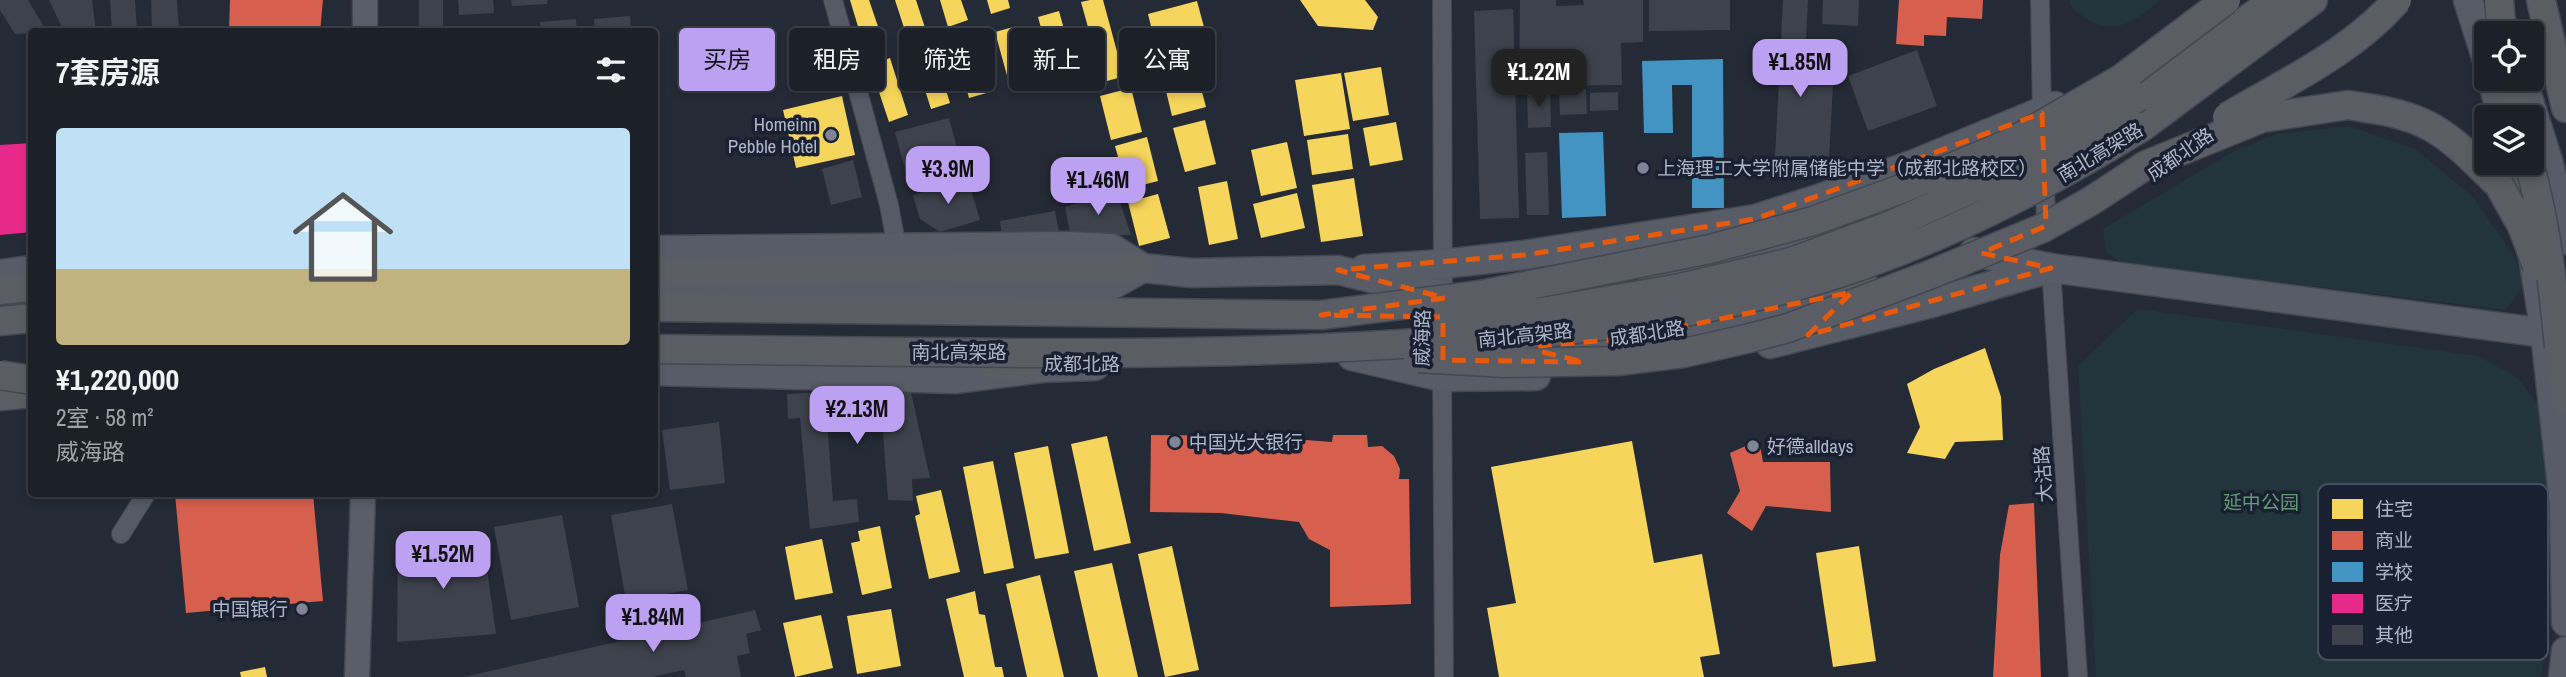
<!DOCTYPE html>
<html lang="zh">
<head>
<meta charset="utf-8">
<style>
  body { margin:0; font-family:"Archivo Narrow","Noto Sans SC",sans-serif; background:#252830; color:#f1f3f6; height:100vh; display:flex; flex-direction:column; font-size:26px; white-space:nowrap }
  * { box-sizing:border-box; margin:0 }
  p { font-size:23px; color:#a0a3a8 }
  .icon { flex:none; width:38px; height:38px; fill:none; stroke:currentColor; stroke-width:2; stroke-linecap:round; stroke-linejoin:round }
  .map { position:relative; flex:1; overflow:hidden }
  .drawer { position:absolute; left:28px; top:28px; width:630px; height:469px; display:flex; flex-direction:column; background:#1c2028; border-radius:7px; box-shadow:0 4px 10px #0003,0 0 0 2px #3a3e45 }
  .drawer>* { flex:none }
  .hud { position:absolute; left:679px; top:28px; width:665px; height:63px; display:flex; gap:14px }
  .buttons { position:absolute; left:2474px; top:21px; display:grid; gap:14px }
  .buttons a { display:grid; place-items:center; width:70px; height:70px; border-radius:7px; background:#1c2028; box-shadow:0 4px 10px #0003,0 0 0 2px #3a3e45; font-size:35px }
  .price { position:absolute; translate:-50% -60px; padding:0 16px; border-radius:14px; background:#bca0f2; color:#111; font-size:23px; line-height:46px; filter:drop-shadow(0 2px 4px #0008) }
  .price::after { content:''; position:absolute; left:50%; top:42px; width:21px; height:16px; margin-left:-10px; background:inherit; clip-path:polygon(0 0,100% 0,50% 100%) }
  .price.current { background:#222; color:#fff }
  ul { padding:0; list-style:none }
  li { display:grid; align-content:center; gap:14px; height:371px; padding:0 28px }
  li+li { border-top:2px solid #3a3e45 }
  li span { display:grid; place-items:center; height:217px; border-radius:7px; color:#555 }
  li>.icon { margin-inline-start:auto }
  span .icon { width:126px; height:126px; fill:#fffc; stroke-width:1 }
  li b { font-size:30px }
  h2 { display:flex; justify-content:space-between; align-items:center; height:84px; padding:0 28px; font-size:30px }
  .chip { padding:0 24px; border-radius:7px; background:#1c2028; box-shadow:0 4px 10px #0003,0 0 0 2px #3a3e45; font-size:24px; line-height:63px }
  .chip.current { background:#bca0f2; color:#111 }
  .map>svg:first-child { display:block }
</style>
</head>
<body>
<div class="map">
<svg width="2566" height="677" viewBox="0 0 2566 677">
  <rect width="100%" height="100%" fill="#252b36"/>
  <path fill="#22353c" d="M2070 0H2159C2128 30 2103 38 2070 5Z
    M2349 126 2415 149 2473 197 2515 258 2523 286 2506 310 2120 262 2106 252 2103 229 2233 152 2276 134Z
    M2138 309 2478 356 2518 378 2543 413 2551 492 2447 484 2437 617 2548 628 2541 677H2096L2078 366Z"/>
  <path fill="#f6d55c" d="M850 0H869L885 47 866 53Z
    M895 0H916L927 34 908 40Z
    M940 0H961L968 20 948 27Z
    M987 0H1008L1010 8 991 14Z
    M1090 0H1103L1122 70 1118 78 1085 87 1080 68 1098 63 1081 2Z
    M1300 0H1365L1378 17 1373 30 1318 26Z
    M1197 1 1208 42 1158 55 1148 14Z
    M1059 11 1075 69 1054 75 1038 17Z
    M1017 26 1033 84 1011 90 995 32Z
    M974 34 990 92 969 98 953 40Z
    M932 46 950 103 931 109 913 52Z
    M890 58 908 115 889 122 870 65Z
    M1194 62 1206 107 1172 116 1161 70Z
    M1381 67 1389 115 1353 121 1344 73Z
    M1341 73 1350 129 1304 136 1295 80Z
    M1131 88 1142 132 1111 140 1100 96Z
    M842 96 855 155 796 168 783 110Z
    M1205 120 1216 164 1185 172 1173 128Z
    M1396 122 1403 160 1370 166 1363 128Z
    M1348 134 1353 169 1312 175 1307 140Z
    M1147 137 1158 181 1127 189 1115 146Z
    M1287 142 1297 188 1261 196 1251 150Z
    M1354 178 1363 236 1321 242 1312 185Z
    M1227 181 1238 239 1209 245 1198 187Z
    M1297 193 1305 228 1261 238 1253 204Z
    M1158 194 1170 238 1139 246 1128 202Z
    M1985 348 2001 397 2003 440 1955 442 1945 459 1907 453 1920 427 1907 384 1934 369Z
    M1107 436 1131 543 1094 551 1071 444Z
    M1632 441 1654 563 1702 554 1720 654 1700 657 1704 677H1499L1487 608 1516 603 1491 467Z
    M1048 446 1069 553 1035 559 1014 453Z
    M993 461 1014 568 984 574 963 467Z
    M941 490 960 572 929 579 915 516 920 514 916 496Z
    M880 526 892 588 862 595 851 543 860 541 858 531Z
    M822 539 833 593 795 600 785 547Z
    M1172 546 1199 670 1165 677 1138 554Z
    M1859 546 1876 661 1833 667 1816 553Z
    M1112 563 1138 677H1098L1074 571Z
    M1040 575 1064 677H1027L1006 584Z
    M975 591 979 614 985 615 995 667H1002L1004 677H964L946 599Z
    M891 609 901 666 857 674 847 616Z
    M821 615 833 668 795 677 783 623Z
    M265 667 267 677H241L240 672Z"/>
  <path fill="#d6604d" d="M230 0H323L320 32H229Z
    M1899 0H1983L1982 19 1947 17 1946 36 1924 35V46L1896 44Z
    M1151 435 1254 436 1332 442 1333 435H1367L1368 447 1382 446 1394 456 1400 469 1399 479H1409L1411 604 1330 607V550L1309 539 1299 522 1221 513 1150 512Z
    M1759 440 1763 462H1830L1831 512 1766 506 1752 531 1727 513 1740 491 1730 453Z
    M175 494H313L323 601 186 613Z
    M2034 503 2041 677H1993L2000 555 2009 505Z"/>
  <path fill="#4393c3" d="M1723 59 1724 208H1692V85H1672L1673 133H1644L1642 61Z
    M1603 132 1606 216 1562 218 1559 133Z"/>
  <path fill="#e7298a" d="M32 143V232L0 235V145Z"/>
  <path fill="#3d424c" d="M0 0H28L47 32 15 34 0 10Z
    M49 0H92L96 32H64Z
    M110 0H135L137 32H112Z
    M151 0H177L179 32H152Z
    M419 0H443V27H419Z
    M458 0H493L494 13 459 15Z
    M511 0H547V4L512 6Z
    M1520 0H1556V6L1584 5 1583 0H1643V42L1621 43 1622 85 1519 86Z
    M1649 0H1730V30L1649 31Z
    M1783 0H1808L1804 84 1833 85 1829 157 1774 177Z
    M1823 0H1859L1858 26 1822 24Z
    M1513 9 1519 218 1480 219 1474 11Z
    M630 16 631 32H595L594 19Z
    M576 19 577 32H541L540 22Z
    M1917 50 1937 106 1868 131 1848 76Z
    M1550 89 1551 127 1528 128 1527 90Z
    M1586 89 1587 114 1560 115 1559 91Z
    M1618 92V110L1590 111V93Z
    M949 118 963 170 909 184 895 132Z
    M1547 152 1549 215H1527L1525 153Z
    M853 160 862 197 831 205 822 169Z
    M968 179 980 220 940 232 920 219 913 195Z
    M1116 190 1131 235 1071 237 1065 207Z
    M1055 211 1060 237 1002 235 1000 221Z
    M910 388 930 478 912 479 913 501 888 500 882 419 827 420 833 501 857 499 859 522 810 529 800 418 788 419 787 394Z
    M719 422 725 483 670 490 662 430Z
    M2505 498 2549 500 2543 611 2499 609Z
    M672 504 688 590 626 601 611 515Z
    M562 515 579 607 511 620 494 527Z
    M483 540 496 634 397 642 398 541Z
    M755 610 761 630 746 634 750 653 737 656 741 677H686L684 670 652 677H464Z"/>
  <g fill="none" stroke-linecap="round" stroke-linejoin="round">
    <defs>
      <path id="minor" d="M833 0 889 205 897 248
        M1442 0 1443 304
        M2040 0 2042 119
        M2045 175 2046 229
        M2051 268 2078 677
        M1442 367 1444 677
        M121 534 146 494"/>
      <path id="secondary" d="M365 0V32
        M357 677 363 494"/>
      <path id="primary" d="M2468 0 2487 60
        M2492 79 2502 117
        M2522 79 2549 164 2566 240
        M2514 163 2524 199 2545 333 2564 504 2566 622
        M654 250 1068 246 1111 248 1143 268
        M1974 252 2051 268 2545 333
        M1364 269 1443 264 1524 255 1755 219 1818 199 1914 164 2055 106
        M1652 273 1759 255 1854 225
        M0 274 32 270
        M654 293 994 292 1112 285 1143 268 1192 273 1338 270 1448 297
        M1770 344 1928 304 2051 268
        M1548 345 1622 339 1755 314 1866 288
        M1352 356 1442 377 1536 376
        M654 371 955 379 1042 368 1095 366
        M2563 677 2566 651"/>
      <path id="trunk" d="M2541 0 2566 108
        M2510 79 2516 117
        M2138 97 2275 0
        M2348 105C2374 109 2399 112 2423 123 2452 136 2476 163 2499 185
        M2142 127 2313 0
        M654 273 950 268H1143
        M0 290 32 287
        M654 307 1321 315
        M0 321 32 318
        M2559 347 2566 401
        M993 365 1042 368
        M0 396 32 393"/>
    </defs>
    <use href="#minor" stroke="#42464f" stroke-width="20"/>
    <use href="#secondary" stroke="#42464f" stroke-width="27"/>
    <use href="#primary" stroke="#434852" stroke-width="31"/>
    <use href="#trunk" stroke="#424751" stroke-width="31"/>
    <use href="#minor" stroke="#565a64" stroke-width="18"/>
    <use href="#secondary" stroke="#5a5e68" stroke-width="24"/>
    <use href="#primary" stroke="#585c66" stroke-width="28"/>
    <use href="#trunk" stroke="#5a5d64" stroke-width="28"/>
    <defs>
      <path id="trunk-bridge" d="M2499 0 2502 33
        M2227 117C2286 82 2352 52 2397 0
        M2529 163C2546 223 2553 285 2559 347
        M2499 185 2522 226 2537 266
        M1321 315 1480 295 1710 249 1813 221 1901 189 2010 143 2121 79 2226 0
        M1439 317 1542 312 1680 288 1791 262 1889 226 2040 158 2138 97
        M654 349C898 351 1141 359 1384 345 1545 336 1706 320 1860 266 1960 231 2052 182 2142 127
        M1418 358 1505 363 1619 361 1684 353 1750 338 1788 328 1929 275 2043 228 2091 201 2146 165 2262 118 2348 105
        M0 375 32 380"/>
    </defs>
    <use href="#trunk-bridge" stroke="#424751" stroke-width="31" stroke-linecap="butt"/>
    <use href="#trunk-bridge" stroke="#5a5d64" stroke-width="28"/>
  </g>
  <path fill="none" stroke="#e8590c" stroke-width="5" stroke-dasharray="14 9" stroke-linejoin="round" d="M2042 113 2046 226 1981 253 2051 268 1808 335 1852 292 1622 339 1538 346V351L1584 362 1443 360V317L1321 315 1445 298 1338 270 1524 255 1755 219Z"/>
  <g fill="#7e8595" stroke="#192031" stroke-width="2.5">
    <circle cx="831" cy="135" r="7"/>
    <circle cx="1643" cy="168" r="7"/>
    <circle cx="1175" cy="442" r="7"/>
    <circle cx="1753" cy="446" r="7"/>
    <circle cx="302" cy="609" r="7"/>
  </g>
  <g text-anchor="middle" stroke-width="7" stroke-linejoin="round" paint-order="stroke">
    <g font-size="19" fill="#aeb6c8" stroke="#192031" text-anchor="start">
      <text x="817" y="131" text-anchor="end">Homeinn<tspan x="817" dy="22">Pebble Hotel</tspan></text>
      <text x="1657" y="175">上海理工大学附属储能中学（成都北路校区）</text>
      <text x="1189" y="449">中国光大银行</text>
      <text x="1767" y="453">好德alldays</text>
      <text x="288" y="616" text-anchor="end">中国银行</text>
    </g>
    <g font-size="19" fill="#aeb6c8" stroke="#192031">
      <text transform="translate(2100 152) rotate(-31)" y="7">南北高架路</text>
      <text transform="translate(2180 154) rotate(-35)" y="7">成都北路</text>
      <text transform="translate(1647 333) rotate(-9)" y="7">成都北路</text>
      <text transform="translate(1525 335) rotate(-6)" y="7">南北高架路</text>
      <text transform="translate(1422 338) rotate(-89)" y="7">威海路</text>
      <text x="959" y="359">南北高架路</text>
      <text x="1082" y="371">成都北路</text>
      <text transform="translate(2043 474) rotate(-94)" y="7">大沽路</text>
    </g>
    <g font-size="19" fill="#639b76" stroke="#192031">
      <text x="2261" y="509">延中公园</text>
    </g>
  </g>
  <rect x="2318" y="484" width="230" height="176" rx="10" fill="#192031" stroke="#464d5e" stroke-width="2"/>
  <rect x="2332" y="499" width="31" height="20" fill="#f6d55c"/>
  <rect x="2332" y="531" width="31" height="19" fill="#d6604d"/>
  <rect x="2332" y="562" width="31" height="20" fill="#4393c3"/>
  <rect x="2332" y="594" width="31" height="19" fill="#e7298a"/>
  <rect x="2332" y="625" width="31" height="20" fill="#3d424c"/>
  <g font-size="19" fill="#aeb6c8">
    <text x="2375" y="516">住宅</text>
    <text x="2375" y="547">商业</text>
    <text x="2375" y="579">学校</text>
    <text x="2375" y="610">医疗</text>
    <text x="2375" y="642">其他</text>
  </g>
</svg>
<div class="buttons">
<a><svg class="icon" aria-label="locate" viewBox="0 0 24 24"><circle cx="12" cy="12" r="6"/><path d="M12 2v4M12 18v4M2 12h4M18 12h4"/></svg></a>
<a><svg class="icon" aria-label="layers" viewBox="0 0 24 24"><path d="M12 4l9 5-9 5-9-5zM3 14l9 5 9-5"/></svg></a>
</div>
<b class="price" style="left:1800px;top:99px">¥1.85M</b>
<b class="price current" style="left:1539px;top:109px">¥1.22M</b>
<b class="price" style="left:948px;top:206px">¥3.9M</b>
<b class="price" style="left:1098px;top:217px">¥1.46M</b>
<b class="price" style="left:857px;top:446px">¥2.13M</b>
<b class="price" style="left:443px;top:591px">¥1.52M</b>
<b class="price" style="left:653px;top:654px">¥1.84M</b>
<div class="hud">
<a class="chip current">买房</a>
<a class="chip">租房</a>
<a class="chip">筛选</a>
<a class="chip">新上</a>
<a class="chip">公寓</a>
</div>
<section class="drawer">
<h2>7套房源<svg class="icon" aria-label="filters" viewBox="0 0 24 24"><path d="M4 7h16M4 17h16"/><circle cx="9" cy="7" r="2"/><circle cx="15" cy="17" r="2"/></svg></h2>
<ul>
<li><span style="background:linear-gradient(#bfe0f5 65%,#c2b280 0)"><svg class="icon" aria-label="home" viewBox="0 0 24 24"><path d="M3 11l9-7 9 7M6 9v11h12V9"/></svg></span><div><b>¥1,220,000</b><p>2室 · 58 m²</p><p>威海路</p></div></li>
</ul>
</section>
</div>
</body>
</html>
